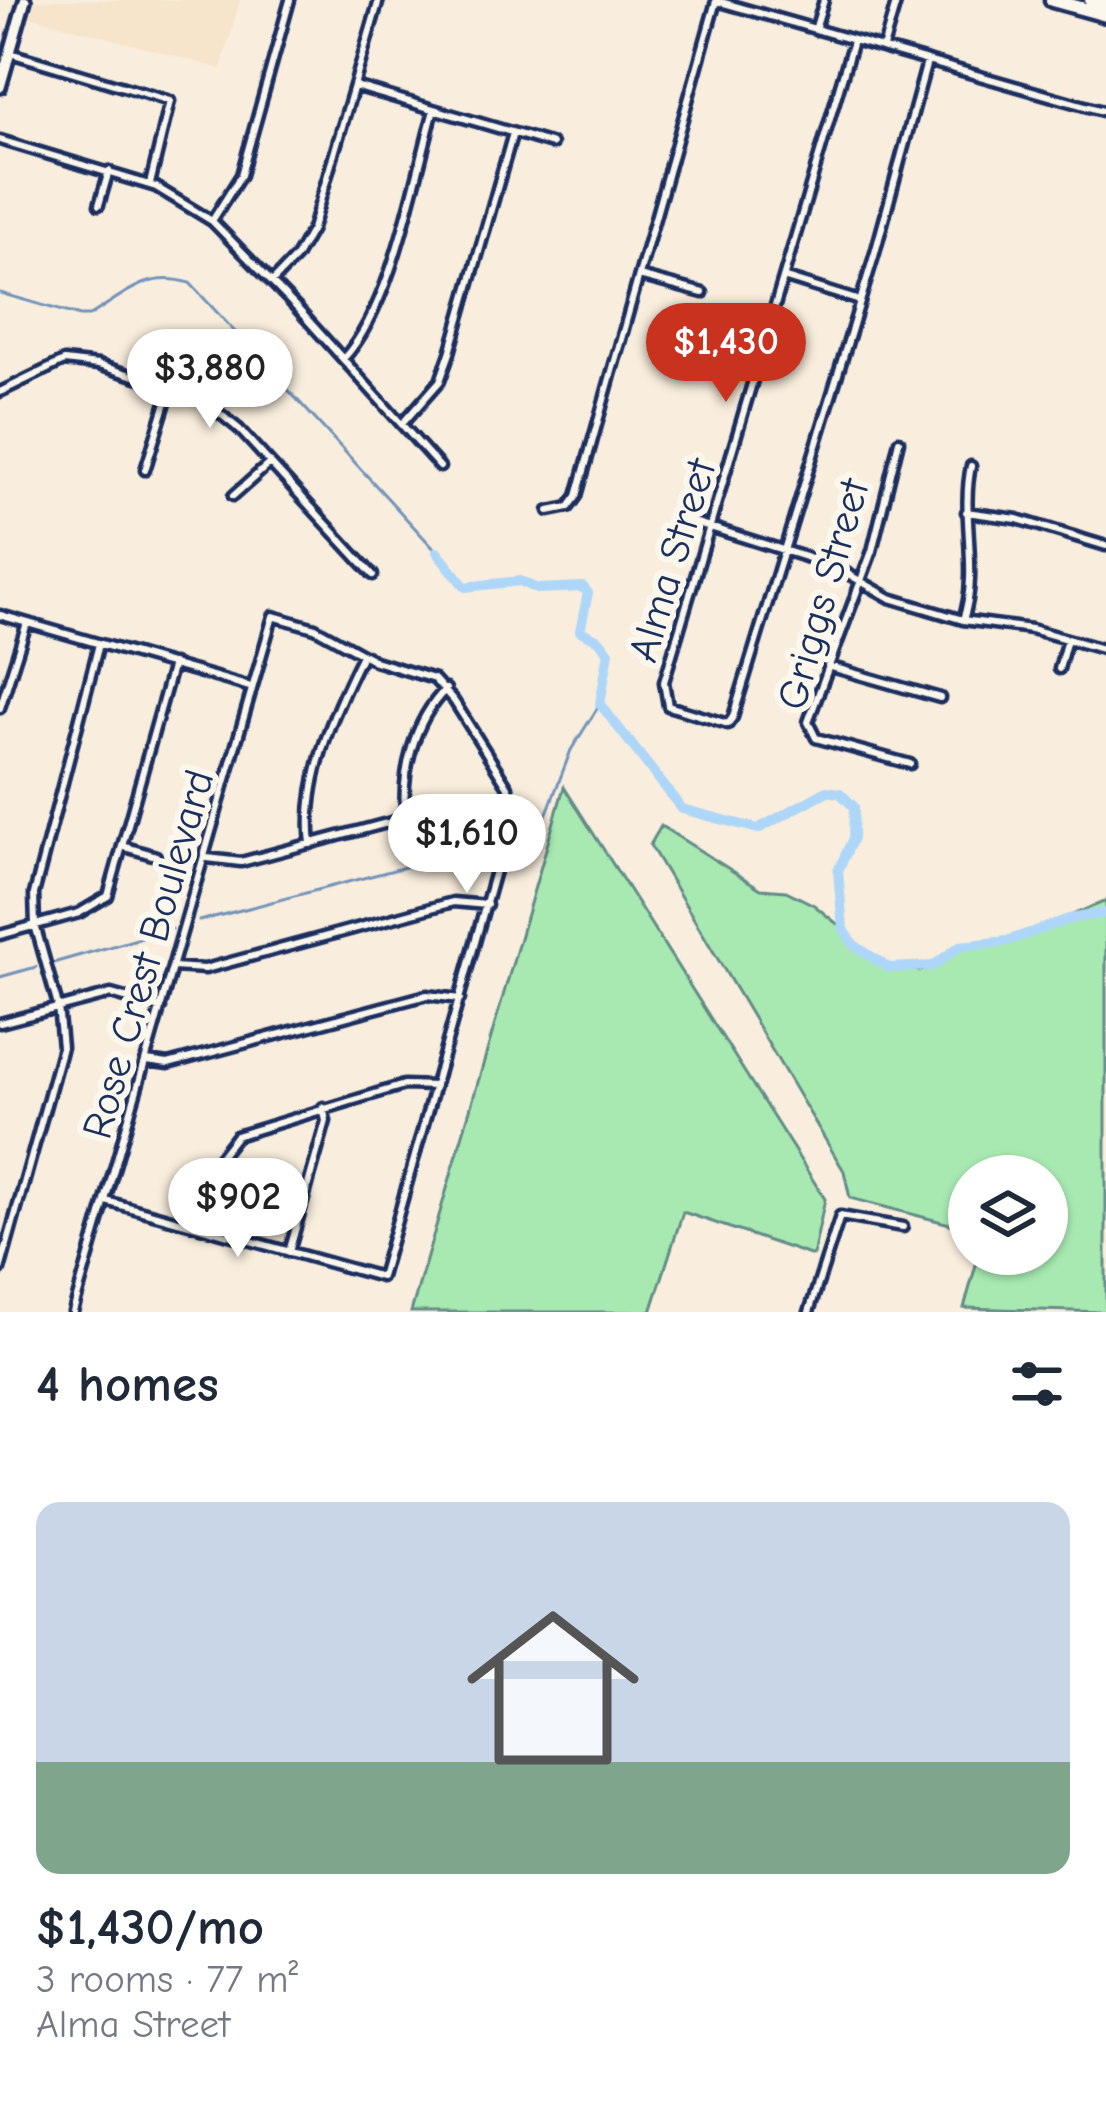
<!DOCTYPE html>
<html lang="en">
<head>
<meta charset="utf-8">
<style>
  body { margin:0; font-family:"Comic Neue",sans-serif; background:#f6f6f7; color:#1f2937; height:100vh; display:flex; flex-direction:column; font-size:45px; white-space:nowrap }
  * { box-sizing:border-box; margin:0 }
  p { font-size:39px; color:#747a83 }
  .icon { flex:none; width:66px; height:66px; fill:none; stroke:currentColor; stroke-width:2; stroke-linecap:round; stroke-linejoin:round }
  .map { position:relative; height:1312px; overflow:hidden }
  .panel { display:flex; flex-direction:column; background:#fff; flex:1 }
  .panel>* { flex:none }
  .tools { position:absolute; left:948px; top:1155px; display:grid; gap:24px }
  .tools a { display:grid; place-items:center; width:120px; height:120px; border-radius:50%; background:#fff; box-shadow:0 3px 9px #0004; font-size:60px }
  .price { position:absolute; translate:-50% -102px; padding:0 27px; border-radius:42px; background:#fff; color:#222; font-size:39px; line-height:78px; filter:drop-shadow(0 3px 6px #0008) }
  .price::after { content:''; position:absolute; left:50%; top:72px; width:36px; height:27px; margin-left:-18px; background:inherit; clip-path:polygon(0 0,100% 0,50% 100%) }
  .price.current { background:#c8321e; color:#fff }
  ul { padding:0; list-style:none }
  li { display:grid; align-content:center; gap:24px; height:636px; padding:0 36px }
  li span { display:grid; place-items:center; height:372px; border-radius:24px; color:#555 }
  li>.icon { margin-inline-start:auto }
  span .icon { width:216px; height:216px; fill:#fffc; stroke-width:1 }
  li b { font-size:51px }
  h2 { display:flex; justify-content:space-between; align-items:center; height:144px; padding:0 36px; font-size:51px }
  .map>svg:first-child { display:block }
</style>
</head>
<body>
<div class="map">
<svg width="1106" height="1312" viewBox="0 0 1106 1312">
  <rect width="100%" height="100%" fill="#f9eedd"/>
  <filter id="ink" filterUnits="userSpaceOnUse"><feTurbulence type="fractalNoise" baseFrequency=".00833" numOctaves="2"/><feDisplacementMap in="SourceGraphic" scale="24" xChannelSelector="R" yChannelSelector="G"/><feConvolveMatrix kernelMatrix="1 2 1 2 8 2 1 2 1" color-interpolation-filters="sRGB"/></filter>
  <g filter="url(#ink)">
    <path fill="#f6e4cb" d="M35 0H240L221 69 30 16Z"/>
    <path fill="#a8e9b2" stroke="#628c88" stroke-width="3" d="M564 787 825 1199 813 1256 683 1212 651 1312H411Z
      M661 826 761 889 786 891 814 905 841 927 854 948 879 963 919 971 933 968 954 947 1007 942 1106 901V1312L964 1308 979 1254H1047V1176H969V1229L850 1198 844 1171 650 845Z"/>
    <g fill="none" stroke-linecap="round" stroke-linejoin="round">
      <path stroke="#7393ba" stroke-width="3" d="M0 293 80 316H89C124 295 146 270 190 283L437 552
        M517 837 542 826 571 750 600 704
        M199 921 493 844
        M53 963 172 929
        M0 977 36 967"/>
      <path stroke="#add6f8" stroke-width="10" d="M437 552 465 587 520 581 537 589 583 587 588 593 580 631 599 640 609 652 600 704 682 809 758 829 827 791 840 793 854 807 853 838 838 871 843 928 854 945 889 968 933 966 960 946 1007 941 1069 919 1106 913"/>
      <defs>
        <path id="minor" d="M717 1 1106 112
          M815 30 824 0
          M853 41 664 682 668 706 728 724 733 717 875 253 927 62
          M883 48 897 0
          M10 53 170 101 150 184
          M355 86 552 144
          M0 140 156 187 212 221 297 308 440 467
          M99 205 109 171
          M212 221 241 175 290 0
          M639 276 703 293
          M786 278 860 301
          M272 282 296 257 312 229 379 0
          M343 359C392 307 414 181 434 110
          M144 380 155 343
          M0 392 64 361 98 365 197 395 239 429 373 575
          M402 424 440 381 450 353 513 133
          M899 441 872 551 808 722 816 738 910 764
          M145 470 171 386
          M233 496 270 463
          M549 511 569 507 577 496 716 1
          M966 512 1017 519 1106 546
          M678 517 834 566 890 598 963 620 1031 629 1106 650
          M0 615 250 687
          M963 620C980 570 960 517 971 466
          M828 666 940 698
          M1059 669 1067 639
          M0 708 27 623
          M311 844C303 781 334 711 362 655
          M122 846 156 856
          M207 858 241 862 406 818C400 774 414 720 446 689
          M0 935 79 913 108 896 173 664
          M173 967 205 969 453 902 487 905
          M0 1023 111 994 161 1008
          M147 1061 168 1064 427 995 460 999
          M200 1227 219 1158 236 1136 404 1085 435 1086
          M289 1252 326 1121 323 1107
          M0 1270 62 1047 58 1006 35 925 34 894 99 644
          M73 1312 273 616 315 628 375 661 434 679 454 701 508 787 511 814 381 1277 106 1201
          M809 1312 840 1216 903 1227"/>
        <path id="major" d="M0 87 25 0"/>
        <path id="highway" d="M1052 0 1106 15
          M1091 0 1106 5"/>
      </defs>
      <use href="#minor" stroke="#1b2f5e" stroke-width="15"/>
      <use href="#major" stroke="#1b2f5e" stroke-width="18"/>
      <use href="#highway" stroke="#1b2f5e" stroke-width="21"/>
      <use href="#minor" stroke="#fbf7ec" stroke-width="6"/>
      <use href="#major" stroke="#fbf7ec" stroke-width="9"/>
      <use href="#highway" stroke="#fbf7ec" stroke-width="12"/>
    </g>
  </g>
  <g text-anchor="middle" stroke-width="12" stroke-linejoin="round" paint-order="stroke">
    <g font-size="42" fill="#1b2f5e" stroke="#fbf7ec">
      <text transform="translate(671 560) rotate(-73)" y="15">Alma Street</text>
      <text transform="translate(822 594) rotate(-74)" y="15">Griggs Street</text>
      <text transform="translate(147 954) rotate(-74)" y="15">Rose Crest Boulevard</text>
    </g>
  </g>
</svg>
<div class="tools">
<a><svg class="icon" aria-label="layers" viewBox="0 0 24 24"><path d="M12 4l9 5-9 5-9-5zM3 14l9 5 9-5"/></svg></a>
</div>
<b class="price current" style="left:726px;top:405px">$1,430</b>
<b class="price" style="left:210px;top:431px">$3,880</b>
<b class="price" style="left:467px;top:896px">$1,610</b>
<b class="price" style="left:238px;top:1260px">$902</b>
</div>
<section class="panel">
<h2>4 homes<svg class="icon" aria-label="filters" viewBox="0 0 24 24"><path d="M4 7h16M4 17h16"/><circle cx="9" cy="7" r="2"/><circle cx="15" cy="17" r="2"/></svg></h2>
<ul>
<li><span style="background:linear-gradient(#c9d6e8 70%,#7fa58c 0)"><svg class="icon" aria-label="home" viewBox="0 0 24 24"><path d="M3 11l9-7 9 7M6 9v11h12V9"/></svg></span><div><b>$1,430/mo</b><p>3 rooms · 77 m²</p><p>Alma Street</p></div></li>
</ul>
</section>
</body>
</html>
